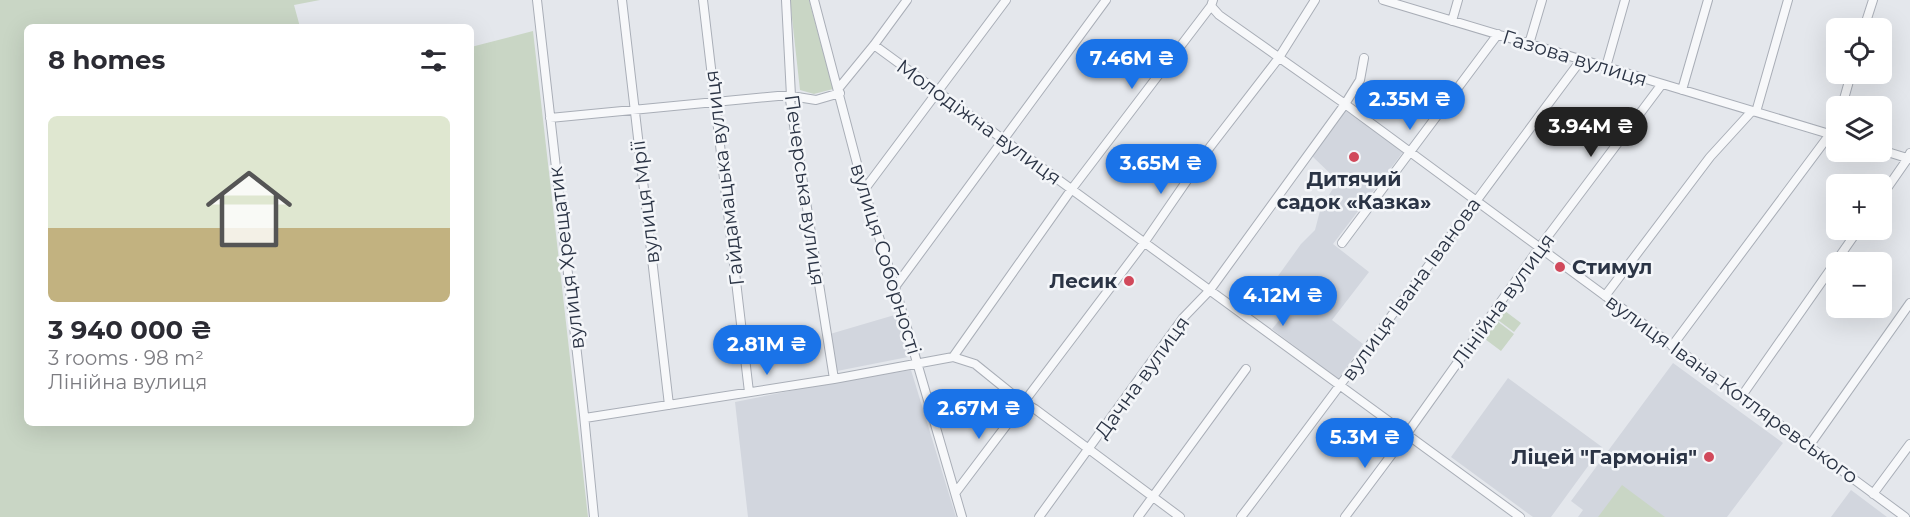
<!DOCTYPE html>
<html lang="en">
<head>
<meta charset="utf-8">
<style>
  body { margin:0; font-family:Montserrat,sans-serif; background:#f7f7f7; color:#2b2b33; height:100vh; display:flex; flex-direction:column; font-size:22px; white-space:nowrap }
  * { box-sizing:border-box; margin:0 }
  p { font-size:20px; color:#7c7c81 }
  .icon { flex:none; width:33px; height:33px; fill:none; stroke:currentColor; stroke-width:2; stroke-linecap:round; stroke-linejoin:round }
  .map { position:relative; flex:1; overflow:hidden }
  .details { position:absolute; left:24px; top:24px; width:450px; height:402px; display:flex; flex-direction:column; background:#fff; border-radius:9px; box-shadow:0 6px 24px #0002 }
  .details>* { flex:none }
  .fabs { position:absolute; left:1826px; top:18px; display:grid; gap:12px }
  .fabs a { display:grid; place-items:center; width:66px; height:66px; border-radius:9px; background:#fff; box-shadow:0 6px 24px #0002; font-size:30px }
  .price { position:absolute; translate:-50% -51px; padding:0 14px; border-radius:21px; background:#1a73e8; color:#fff; font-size:20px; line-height:39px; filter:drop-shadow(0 2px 3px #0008) }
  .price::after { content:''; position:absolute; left:50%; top:36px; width:18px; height:14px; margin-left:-9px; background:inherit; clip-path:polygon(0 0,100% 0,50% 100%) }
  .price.active { background:#222; color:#fff }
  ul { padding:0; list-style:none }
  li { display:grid; align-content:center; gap:12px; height:318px; padding:0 24px }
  li span { display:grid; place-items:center; height:186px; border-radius:9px; color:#555 }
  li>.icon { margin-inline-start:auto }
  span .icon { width:108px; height:108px; fill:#fffc; stroke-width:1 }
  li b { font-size:26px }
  h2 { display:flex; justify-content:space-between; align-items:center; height:72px; padding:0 24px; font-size:26px }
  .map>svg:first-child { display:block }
</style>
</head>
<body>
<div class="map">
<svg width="1910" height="517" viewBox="0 0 1910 517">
  <rect width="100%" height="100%" fill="#e4e7ec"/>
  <path fill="#d2d6de" d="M1346 109 1403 152 1333 244 1369 272 1332 320 1363 344 1338 379 1272 329 1299 296 1278 276 1301 244 1315 230 1321 207 1338 181 1312 156Z
    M898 314 908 357 837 371 830 334Z
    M1673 363 1783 443 1727 517H1578L1583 510 1571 501Z
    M911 370 956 517H748L735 402 835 382Z
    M1508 378 1602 447 1551 517H1533L1451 457Z
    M1851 490 1887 517H1831Z"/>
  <path fill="#c9d6c5" d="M0 0H320L294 5 300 27H27V423H471V47L533 31 588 517H0Z
    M790 0H809L833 89 814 94 800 90Z
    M1505 311 1521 323 1514 332 1498 320Z
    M1497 321 1514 334 1501 351 1485 339Z
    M1622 485 1665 517H1598Z"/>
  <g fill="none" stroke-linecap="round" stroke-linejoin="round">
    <defs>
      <path id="street" d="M537 0 584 415 594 517
        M622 0 669 405
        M703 0 749 392
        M786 0 791 96 790 100 834 379
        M814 0 864 190 895 287 962 517
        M1383 0 1836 136
        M1211 6 1219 15 1345 104 1905 517
        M1452 21 1458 0
        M1864 28 1873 0
        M1529 44 1542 0
        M874 45 1520 517
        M1606 67 1625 0
        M838 89 874 45 907 0
        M1682 90 1708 0
        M1842 106 1851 74
        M1756 112 1788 0
        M550 118 778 96H791L816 100 840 93
        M1881 150 1910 159
        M864 190 1006 0
        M1881 197 1908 158 1910 153
        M1342 243 1498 34
        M895 287 1106 0
        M1605 296 1710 157 1752 111
        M1672 346 1836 126
        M953 357 975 364 1022 402 1035 409 1180 517
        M1741 397 1858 230
        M585 418 834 379 953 357 1071 190 1211 6 1213 0
        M1809 446 1910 303
        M956 492 1144 243 1210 147 1278 59 1315 0
        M1873 494 1910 444
        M1039 517 1183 318 1210 290 1345 104 1360 80 1364 58
        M1138 517 1246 369
        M1241 517C1356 366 1467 212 1581 60
        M1345 517 1401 442 1539 248 1662 84"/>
    </defs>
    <use href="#street" stroke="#a9aeb7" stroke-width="10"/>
    <use href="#street" stroke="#f7f8fa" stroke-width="8"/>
  </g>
  <g fill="#d1495b" stroke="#f4f6f9" stroke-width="2">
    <circle cx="1354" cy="157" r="6"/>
    <circle cx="1560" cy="267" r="6"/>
    <circle cx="1129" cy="281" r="6"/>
    <circle cx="1709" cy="457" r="6"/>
  </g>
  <g text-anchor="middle" stroke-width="5" stroke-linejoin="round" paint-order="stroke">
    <g font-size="20" fill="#2b3445" stroke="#f4f6f9">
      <text transform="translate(1575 58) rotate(17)" y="7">Газова вулиця</text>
      <text transform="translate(979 122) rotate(36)" y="7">Молодіжна вулиця</text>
      <text transform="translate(724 178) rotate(-97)" y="7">Гайдамацька вулиця</text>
      <text transform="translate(805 190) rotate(82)" y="7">Печерська вулиця</text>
      <text transform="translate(645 202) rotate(-97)" y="7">вулиця Мрії</text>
      <text transform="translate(566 258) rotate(-97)" y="7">вулиця Хрещатик</text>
      <text transform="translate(886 259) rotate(73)" y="7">вулиця Соборності</text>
      <text transform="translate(1411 289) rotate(-54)" y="7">вулиця Івана Іванова</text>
      <text transform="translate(1503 300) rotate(-54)" y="7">Лінійна вулиця</text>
      <text transform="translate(1142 377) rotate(-54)" y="7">Дачна вулиця</text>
      <text transform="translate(1732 389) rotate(36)" y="7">вулиця Івана Котляревського</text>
    </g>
    <g font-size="20" font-weight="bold" fill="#2b3445" stroke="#f4f6f9" text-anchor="end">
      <text x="1354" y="186" text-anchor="middle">Дитячий<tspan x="1354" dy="23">садок «Казка»</tspan></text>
      <text x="1572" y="274" text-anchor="start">Стимул</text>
      <text x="1117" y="288">Лесик</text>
      <text x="1697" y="464">Ліцей "Гармонія"</text>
    </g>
  </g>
</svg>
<div class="fabs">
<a><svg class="icon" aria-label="locate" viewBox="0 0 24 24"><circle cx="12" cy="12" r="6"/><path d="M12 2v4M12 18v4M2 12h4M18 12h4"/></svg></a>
<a><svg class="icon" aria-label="layers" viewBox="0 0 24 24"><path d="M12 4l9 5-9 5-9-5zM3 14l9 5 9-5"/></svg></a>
<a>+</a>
<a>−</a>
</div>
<b class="price" style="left:1132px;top:90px">7.46M ₴</b>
<b class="price" style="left:1410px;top:131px">2.35M ₴</b>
<b class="price active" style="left:1591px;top:158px">3.94M ₴</b>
<b class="price" style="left:1161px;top:195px">3.65M ₴</b>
<b class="price" style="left:1283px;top:327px">4.12M ₴</b>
<b class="price" style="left:767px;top:376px">2.81M ₴</b>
<b class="price" style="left:979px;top:440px">2.67M ₴</b>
<b class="price" style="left:1365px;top:469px">5.3M ₴</b>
<section class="details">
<h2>8 homes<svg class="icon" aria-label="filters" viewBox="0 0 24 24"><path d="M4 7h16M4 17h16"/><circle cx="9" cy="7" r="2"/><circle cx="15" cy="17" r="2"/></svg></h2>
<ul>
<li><span style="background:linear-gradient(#dfe7d0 60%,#c2b280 0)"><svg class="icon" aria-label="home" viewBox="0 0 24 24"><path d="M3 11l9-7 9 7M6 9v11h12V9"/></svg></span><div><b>3 940 000 ₴</b><p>3 rooms · 98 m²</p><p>Лінійна вулиця</p></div></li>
</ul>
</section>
</div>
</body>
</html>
